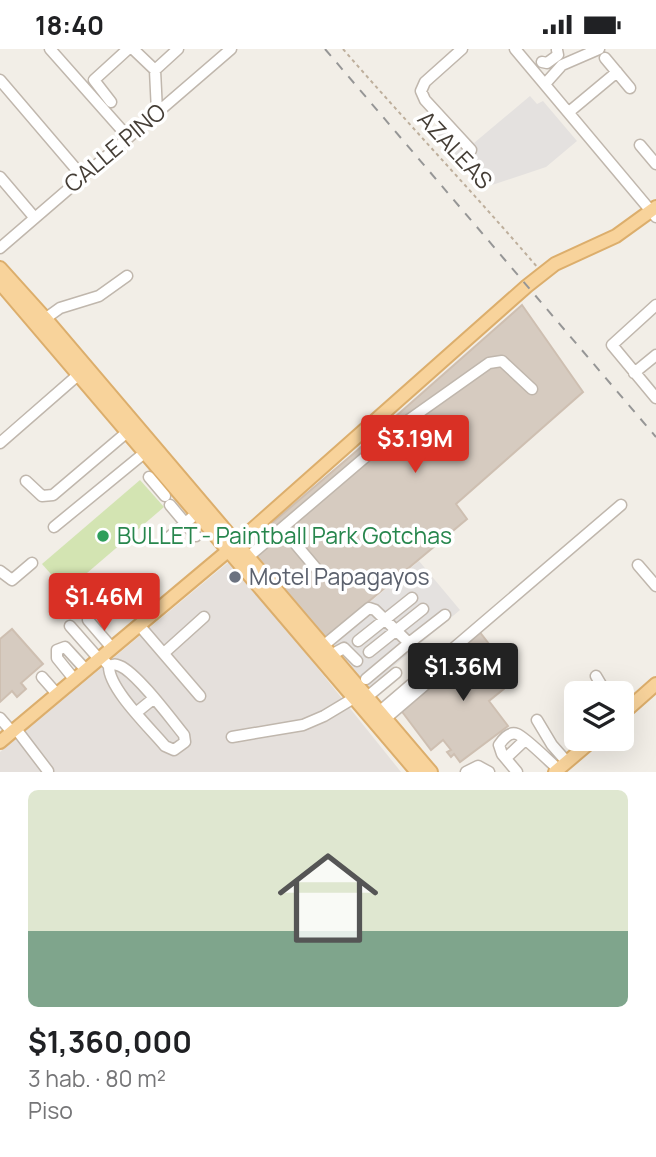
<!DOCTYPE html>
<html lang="es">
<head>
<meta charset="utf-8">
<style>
  body { margin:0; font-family:Manrope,sans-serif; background:#f2f2f2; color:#202124; height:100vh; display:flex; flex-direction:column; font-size:26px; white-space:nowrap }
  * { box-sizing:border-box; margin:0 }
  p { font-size:23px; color:#757577 }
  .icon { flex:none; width:38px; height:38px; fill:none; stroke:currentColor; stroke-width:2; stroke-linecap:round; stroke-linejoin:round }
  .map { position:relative; height:723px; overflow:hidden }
  .drawer { display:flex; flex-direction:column; background:#fff; flex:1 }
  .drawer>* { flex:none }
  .fabs { position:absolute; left:564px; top:632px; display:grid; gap:14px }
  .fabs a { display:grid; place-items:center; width:70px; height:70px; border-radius:10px; background:#fff; box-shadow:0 7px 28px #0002; font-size:35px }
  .price { position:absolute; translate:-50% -60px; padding:0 16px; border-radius:7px; background:#d93025; color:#fff; font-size:23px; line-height:46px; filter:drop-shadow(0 2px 4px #0008) }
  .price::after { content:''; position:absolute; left:50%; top:42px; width:21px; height:16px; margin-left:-10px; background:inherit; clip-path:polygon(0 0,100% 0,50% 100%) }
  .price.current { background:#222; color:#fff }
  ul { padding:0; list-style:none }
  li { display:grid; align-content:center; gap:14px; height:371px; padding:0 28px }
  li span { display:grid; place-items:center; height:217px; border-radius:10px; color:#555 }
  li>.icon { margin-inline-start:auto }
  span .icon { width:126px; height:126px; fill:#fffc; stroke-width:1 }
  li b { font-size:30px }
  .status { display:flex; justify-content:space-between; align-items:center; height:49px; padding:0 35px; background:#fff; direction:ltr }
  .status svg { height:19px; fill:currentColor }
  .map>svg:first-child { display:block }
</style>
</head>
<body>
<div class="status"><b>18:40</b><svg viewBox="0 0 49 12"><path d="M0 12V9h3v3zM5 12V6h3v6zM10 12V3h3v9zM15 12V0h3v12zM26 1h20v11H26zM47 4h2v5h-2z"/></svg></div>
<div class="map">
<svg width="656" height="723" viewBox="0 0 656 723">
  <rect width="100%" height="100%" fill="#f2eee7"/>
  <path fill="#e5e0dc" d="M231 511 401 723H0V703Z"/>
  <path fill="#d3e4b2" d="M140 431 164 458 66 542 42 515Z"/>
  <path fill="#e4e1df" d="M530 47 537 55 543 52 577 92 546 118 480 140 434 83 450 70 474 94Z
    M419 512 460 561 368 639 326 590Z"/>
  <path fill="#d6cbc0" stroke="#cebfb1" stroke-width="2" d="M522 256 583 343 456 455 467 470 325 589 245 497 353 405Z
    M12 580 43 615 21 634 26 640 17 648 12 642 0 653V590Z
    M479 582 516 630 489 652 508 677 460 713 454 705 451 708 447 703 451 701 443 691 431 701 400 660 446 624 451 631 465 620 459 611 471 601 465 594Z"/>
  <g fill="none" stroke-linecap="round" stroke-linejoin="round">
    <defs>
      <path id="minor" d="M50 0 128 88
        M133 0 155 21
        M462 0 425 33 421 42 425 51 471 101
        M515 0 656 168
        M605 9 630 39
        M542 13 547 14 558 6 557 1
        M0 31 82 127
        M545 35 562 16 599 0
        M111 53 94 31 128 0
        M157 63 155 21 178 0
        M569 63 617 23
        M640 96 656 115
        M0 128 34 168
        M0 199 231 0
        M656 256 612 296 656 349
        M42 272 60 259 99 247 127 227
        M634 324 656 306
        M0 394 78 326
        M149 428 165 447
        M26 432 42 447 53 446 132 379
        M170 456 196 487
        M54 478 148 401
        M282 479 320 524
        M167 490 197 464
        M247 509 410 370 489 314 502 312 532 340
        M638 516 656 537
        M0 522 12 531 32 514
        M88 571 112 599
        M139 576 200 647
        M70 577 99 610
        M358 592 412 549
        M323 597 369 559 375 561 409 594 445 566
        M369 603 423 560
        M164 604 204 568
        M331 606 344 599 357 612
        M101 608 109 617C108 639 150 679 165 697L174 701 185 693 184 686C171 670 137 624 120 617 115 615 115 615 109 617
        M596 627 606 644
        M42 628 57 645
        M74 630 57 609V601L65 598 86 621
        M366 630 409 594
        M367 648 396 624
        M137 663 153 650
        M379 663 621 456
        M0 669 12 683
        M385 670 453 612
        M537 671 552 696 567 713
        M16 680 48 722
        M232 688 303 676 324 667 354 649
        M506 709 525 691
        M466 723 478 717 489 723
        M517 723 502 705 499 696C503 690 509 682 517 685 525 688 550 713 558 720"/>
      <path id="major" d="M0 219 45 269 431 723
        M0 234 417 723
        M621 666 656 635
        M0 693 229 501 527 237 555 215 616 187 656 158
        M555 723 594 690"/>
    </defs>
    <use href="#minor" stroke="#c0b7ad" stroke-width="13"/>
    <use href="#major" stroke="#dcae6c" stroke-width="16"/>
    <path stroke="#beaf9c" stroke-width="2" stroke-dasharray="3.5 3.5" stroke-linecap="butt" d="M343 0C407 74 474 144 538 219"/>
    <use href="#minor" stroke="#fff" stroke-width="10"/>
    <use href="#major" stroke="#f8d39b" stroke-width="12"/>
    <path stroke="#969696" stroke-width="2" stroke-dasharray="9 9" stroke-linecap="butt" d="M325 0 656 388"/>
  </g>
  <circle fill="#2e9e5b" stroke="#fff" stroke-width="2.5" cx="103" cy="487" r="7"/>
  <circle fill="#6b7280" stroke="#fff" stroke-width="2.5" cx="235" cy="528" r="7"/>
  <g text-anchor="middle" stroke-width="7" stroke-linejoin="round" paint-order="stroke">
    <g font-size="23" fill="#453e36" stroke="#fff">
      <text transform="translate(115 99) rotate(-40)" y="8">CALLE PINO</text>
      <text transform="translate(455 101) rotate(47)" y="8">AZALEAS</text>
    </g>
    <g font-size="23" fill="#27864d" stroke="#fff" text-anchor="start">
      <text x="117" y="495">BULLET - Paintball Park Gotchas</text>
    </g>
    <g font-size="23" fill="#5b616d" stroke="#fff" text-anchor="start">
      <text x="249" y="536">Motel Papagayos</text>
    </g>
  </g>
</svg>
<div class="fabs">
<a><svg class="icon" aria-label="layers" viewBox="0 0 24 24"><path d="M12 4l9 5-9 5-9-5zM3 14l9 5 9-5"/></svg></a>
</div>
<b class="price" style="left:415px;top:426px">$3.19M</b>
<b class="price" style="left:104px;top:584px">$1.46M</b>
<b class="price current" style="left:463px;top:654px">$1.36M</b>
</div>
<section class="drawer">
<ul>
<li><span style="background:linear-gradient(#dfe7d0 65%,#7fa58c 0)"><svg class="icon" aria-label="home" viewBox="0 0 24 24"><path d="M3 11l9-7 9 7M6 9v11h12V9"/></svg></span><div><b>$1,360,000</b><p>3 hab. · 80 m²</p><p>Piso</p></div></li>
</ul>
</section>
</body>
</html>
